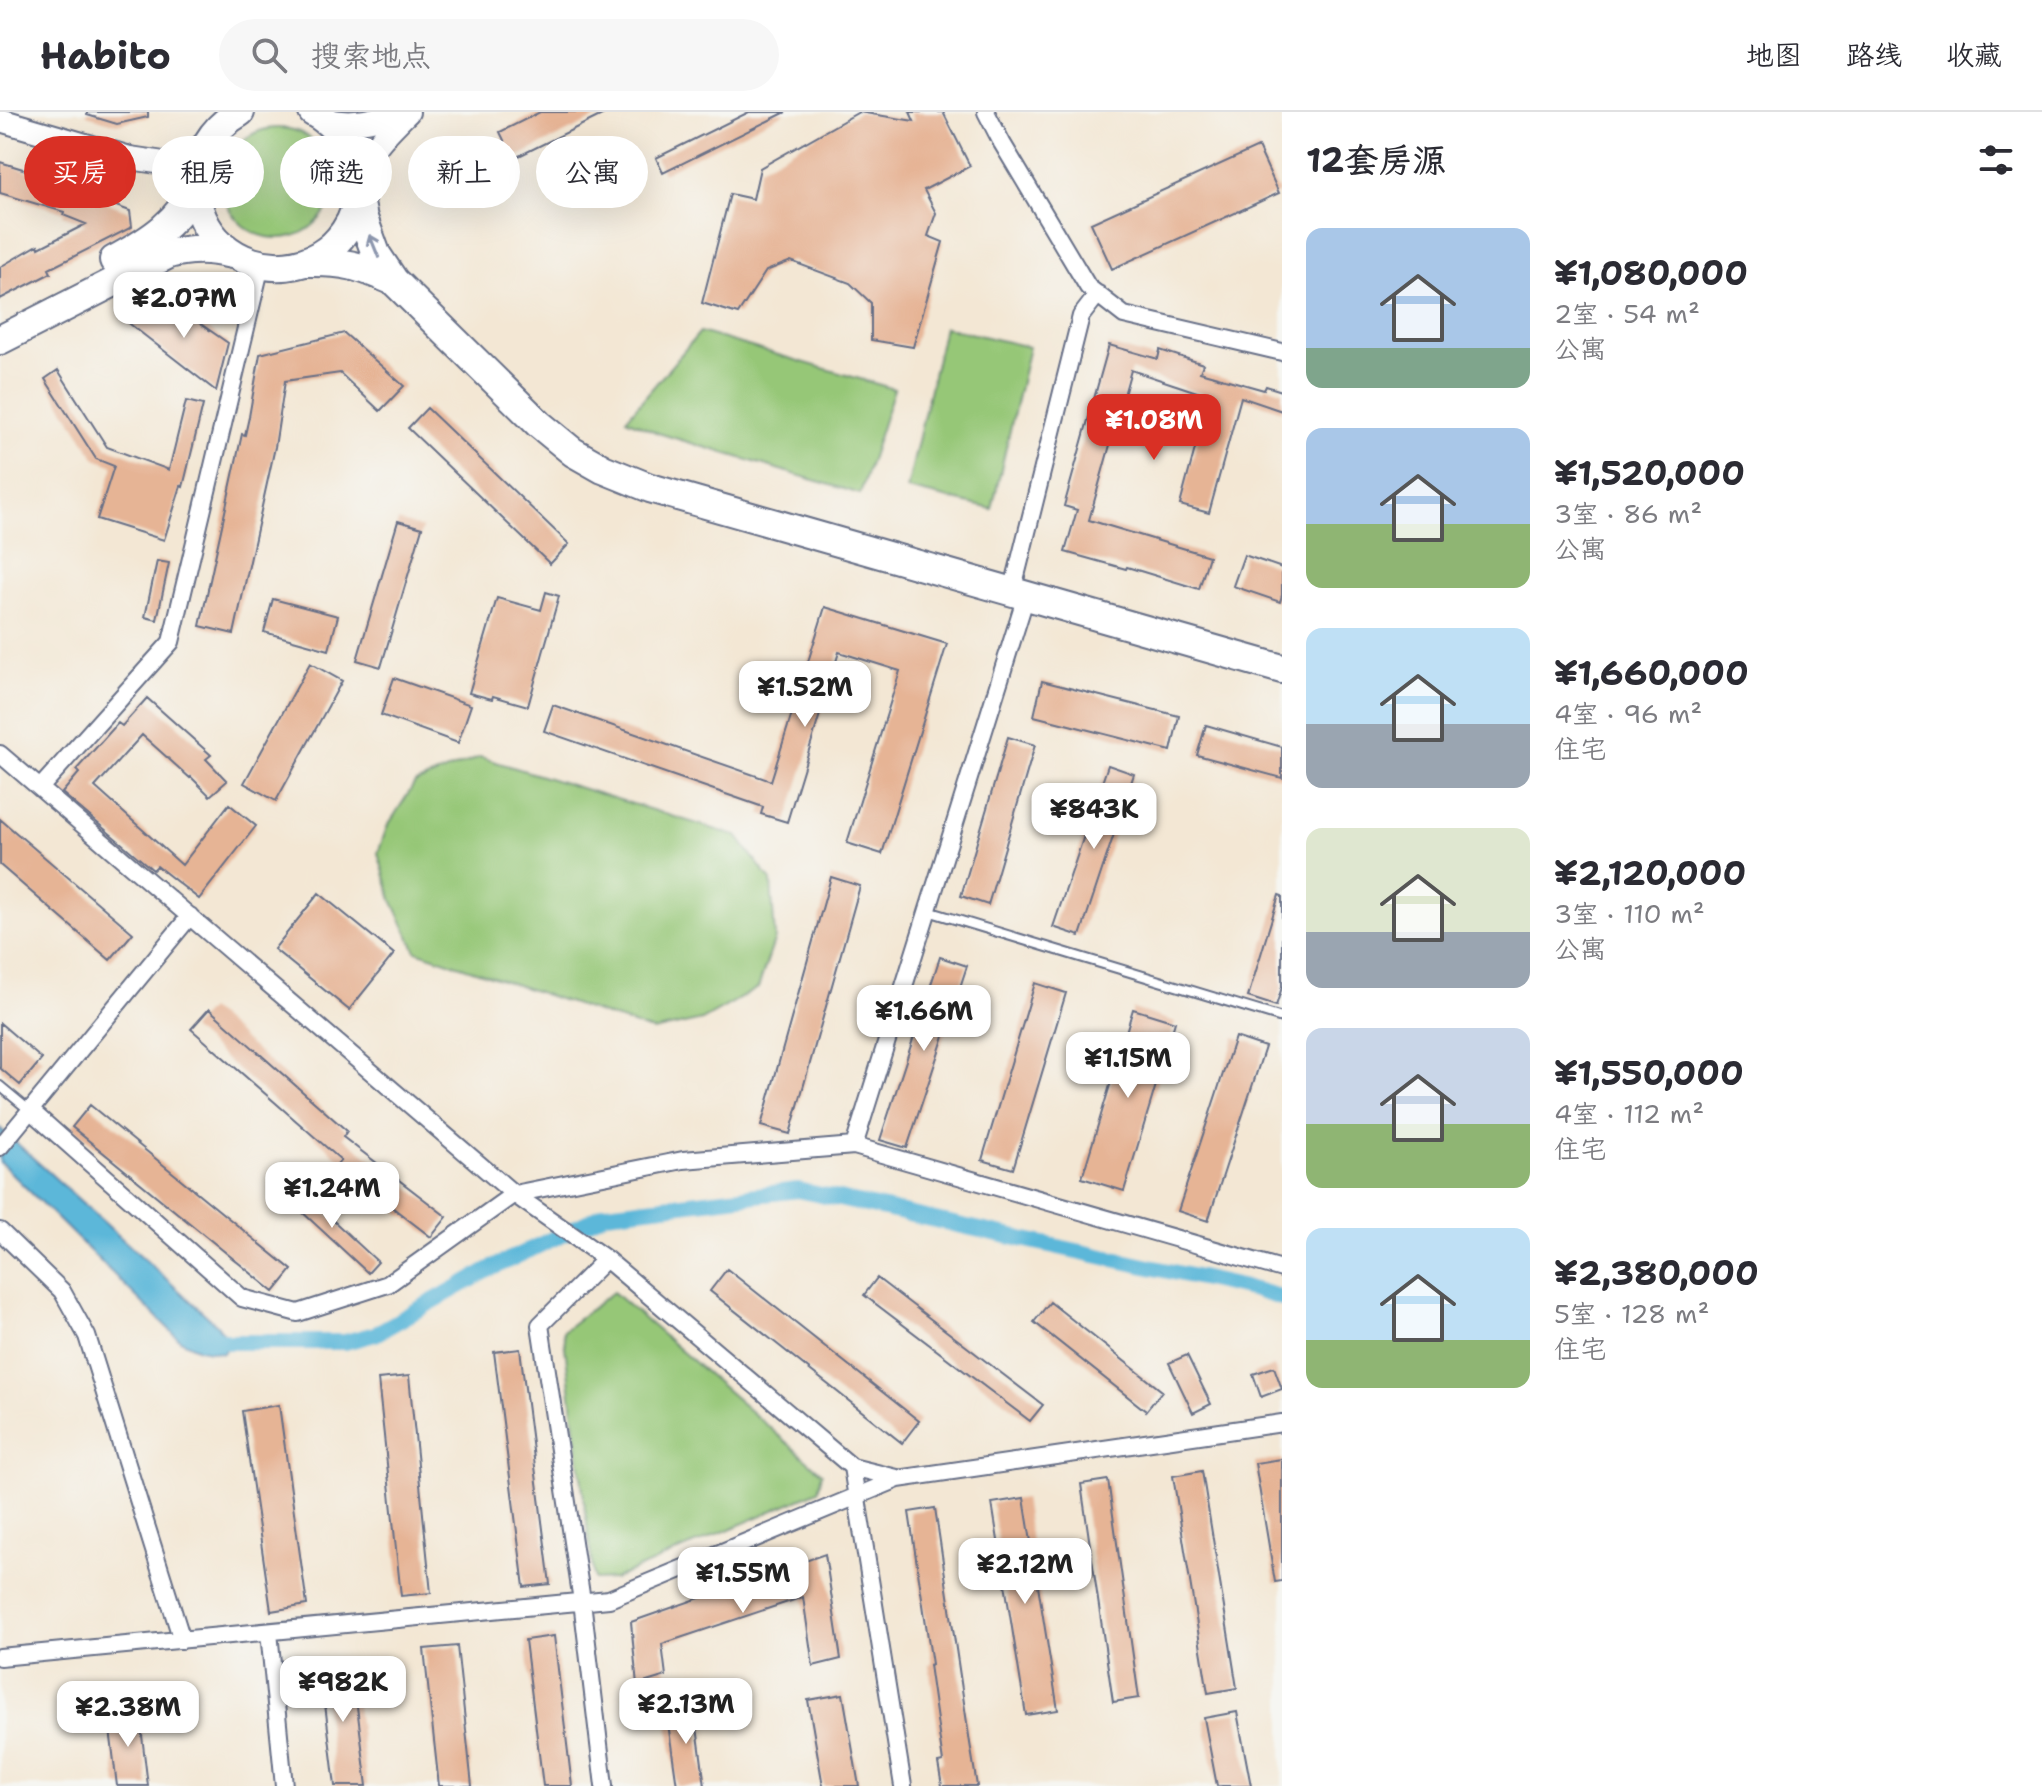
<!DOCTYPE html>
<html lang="zh">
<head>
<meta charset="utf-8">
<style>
  body { margin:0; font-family:"Shantell Sans","LXGW WenKai TC",sans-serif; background:#f7f7f7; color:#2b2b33; height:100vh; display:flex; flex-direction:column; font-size:30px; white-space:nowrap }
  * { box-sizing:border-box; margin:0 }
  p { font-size:26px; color:#7c7c81 }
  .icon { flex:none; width:44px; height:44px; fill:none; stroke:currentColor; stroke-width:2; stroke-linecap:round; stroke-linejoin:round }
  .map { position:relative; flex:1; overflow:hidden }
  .drawer { display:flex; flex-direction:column; background:#fff; width:760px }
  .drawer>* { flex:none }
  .banner { position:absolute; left:24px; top:24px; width:760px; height:72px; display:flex; gap:16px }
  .price { position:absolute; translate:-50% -68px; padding:0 18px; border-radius:16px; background:#fff; color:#222; font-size:26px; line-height:52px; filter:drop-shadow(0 2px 4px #0008) }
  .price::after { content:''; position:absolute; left:50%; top:48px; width:24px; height:18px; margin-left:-12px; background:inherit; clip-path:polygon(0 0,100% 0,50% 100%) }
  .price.on { background:#d93025; color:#fff }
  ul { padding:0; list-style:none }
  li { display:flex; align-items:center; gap:24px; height:200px; padding:0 24px }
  li span { display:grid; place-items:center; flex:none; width:224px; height:160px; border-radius:16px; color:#555 }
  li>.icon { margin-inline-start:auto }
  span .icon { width:96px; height:96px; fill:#fffc; stroke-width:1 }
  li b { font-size:34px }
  h2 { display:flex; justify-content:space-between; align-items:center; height:96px; padding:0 24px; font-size:34px }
  .chip { padding:0 28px; border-radius:36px; background:#fff; box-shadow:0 8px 32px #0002; font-size:28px; line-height:72px }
  .chip.on { background:#d93025; color:#fff }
  header { display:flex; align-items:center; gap:48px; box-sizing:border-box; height:112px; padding:0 40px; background:#fff; border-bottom:2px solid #e1e1e2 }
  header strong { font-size:38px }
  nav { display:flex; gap:44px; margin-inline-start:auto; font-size:28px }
  .search { width:560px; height:72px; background:#f7f7f7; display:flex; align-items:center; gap:20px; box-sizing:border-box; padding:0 28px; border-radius:44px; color:#7c7c81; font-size:30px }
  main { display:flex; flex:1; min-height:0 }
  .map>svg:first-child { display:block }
</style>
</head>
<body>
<header>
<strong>Habito</strong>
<div class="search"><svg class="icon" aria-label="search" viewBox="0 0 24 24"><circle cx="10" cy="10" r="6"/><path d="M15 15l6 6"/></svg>搜索地点</div>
<nav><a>地图</a><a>路线</a><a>收藏</a></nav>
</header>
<main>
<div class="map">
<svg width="1282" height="1674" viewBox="0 0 1282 1674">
  <rect width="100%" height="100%" fill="#f6f6f2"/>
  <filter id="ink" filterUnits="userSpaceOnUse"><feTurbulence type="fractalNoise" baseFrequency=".0125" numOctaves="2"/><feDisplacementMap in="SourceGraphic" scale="16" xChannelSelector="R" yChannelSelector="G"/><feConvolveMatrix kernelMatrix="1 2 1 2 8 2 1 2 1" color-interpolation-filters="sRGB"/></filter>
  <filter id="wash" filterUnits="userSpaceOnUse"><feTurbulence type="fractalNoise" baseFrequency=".006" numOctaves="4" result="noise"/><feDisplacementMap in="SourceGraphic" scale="32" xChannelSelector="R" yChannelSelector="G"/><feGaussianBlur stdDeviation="1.8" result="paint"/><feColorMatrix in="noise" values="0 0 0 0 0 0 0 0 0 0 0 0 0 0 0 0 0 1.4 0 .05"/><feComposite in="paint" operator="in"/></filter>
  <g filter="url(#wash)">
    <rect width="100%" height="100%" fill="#f3e7d4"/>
    <path fill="#96c777" stroke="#587b6a" stroke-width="2" d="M223 71a55 55 0 1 1 110 0a55 55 0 1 1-110 0Z
      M944 215 1029 235 992 397 907 377Z
      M700 220 894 277 860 382 658 321 626 307Z
      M480 645 737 724 771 769 775 826 758 876 702 908 653 919 416 839 392 788 378 741 387 715 415 671Z
      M613 1180 822 1361 818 1379 614 1467 594 1468 563 1219Z"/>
    <path fill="#5cb7d9" stroke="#3c739c" stroke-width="2" d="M0 1016 217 1213 229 1230 223 1241 199 1237 180 1228 0 1050Z"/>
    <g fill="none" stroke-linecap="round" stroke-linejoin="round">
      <path stroke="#5cb7d9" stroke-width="16" d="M208 1225 229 1230H345L375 1222 488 1158 606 1101 798 1078 1255 1178 1282 1186"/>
    </g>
    <g id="blocks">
      <path fill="#e6b495" d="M87 0H148V5L117 12 87 3Z
        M540 0H608L513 47 500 20Z
        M749 0H786L663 61 656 46Z
        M859 0 914 9 910 0H943L970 54 924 78 936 101 928 124 943 130 913 235 871 228V191L850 171 791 149 766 159 738 202 702 191 730 82 753 87 760 56Z
        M1258 35 1279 81 1112 157 1091 111Z
        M0 50 62 69 60 74 130 99 132 115 49 157 51 161 0 187V155L38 133 39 136 86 112 63 103 64 100 0 81Z
        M166 188 228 231 216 279 126 209Z
        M344 221 404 274 380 299 340 261 285 269 275 335 234 522 200 514 242 322 245 323 249 305 260 242Z
        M1109 233 1158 247 1160 238 1203 252 1200 260 1264 278 1266 274 1282 279V299L1241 285 1209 401 1180 393 1209 284 1131 258 1089 408 1209 444 1199 477 1127 455 1126 457 1065 440 1077 398 1064 394Z
        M58 258 107 335 169 358 186 289 203 293 183 375 181 374 164 428 97 407 114 354 96 347 45 267Z
        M427 296 569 432 550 452 408 316Z
        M398 409 422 416 381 555 357 548Z
        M1244 443 1282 456V483L1280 490 1233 474Z
        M157 449 169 451 157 508 145 505Z
        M546 480 559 484 528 594 493 584 492 587 469 581 497 486 541 498Z
        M273 487 338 504 329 538 264 520Z
        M825 495 947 532 882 742 847 731 900 559 839 540 787 710 761 702 763 695 544 619 553 593 771 669Z
        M310 551 342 569 276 689 244 671Z
        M394 566 471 593 458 631 381 603Z
        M1042 569 1179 604 1171 639 1034 604Z
        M147 586 211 643 206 647 227 669 210 684 191 665 190 666 142 623 95 675 182 753 229 692 256 714 199 787 157 754 153 758 62 681 79 661 76 658 118 611 122 614Z
        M1206 613 1282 635V666L1197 643Z
        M1008 625 1035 633 988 793 961 784Z
        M1108 653 1134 662 1080 824 1053 815Z
        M0 707 133 821 110 848 0 753Z
        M831 765 860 774 790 1022 761 1014Z
        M319 781 394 842 349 898 274 837Z
        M1279 783 1282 784V875L1276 894 1248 885Z
        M940 845 967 854 907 1036 880 1028Z
        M1035 871 1066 881 1013 1057 982 1048Z
        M209 897 347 1019 343 1025 447 1105 431 1125 337 1053 341 1048 191 917Z
        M1133 897 1175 910 1124 1079 1082 1066Z
        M0 911 42 947 20 973 0 956Z
        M1235 925 1265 935 1208 1109 1178 1099Z
        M90 993 292 1158 274 1180 72 1015Z
        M297 1075 378 1150 368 1161 287 1086Z
        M727 1157 919 1309 902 1331 710 1179Z
        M877 1166 1043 1293 1030 1309 864 1183Z
        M1050 1190 1162 1279 1146 1299 1034 1210Z
        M520 1237 550 1472 524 1475 494 1240Z
        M1187 1243 1211 1292 1193 1301 1169 1251Z
        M1274 1255 1282 1277 1261 1285 1253 1262Z
        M409 1264 431 1481 401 1484 378 1267Z
        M279 1293 307 1493 271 1499 242 1299Z
        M1282 1347V1469L1275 1470 1255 1351Z
        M1202 1359 1237 1576 1208 1581 1173 1364Z
        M1108 1368 1139 1586 1113 1590 1081 1372Z
        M1024 1386 1058 1598 1026 1603 992 1391Z
        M935 1396 970 1631 977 1674H942L938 1651 943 1650 929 1553 932 1552 909 1400Z
        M825 1442 841 1547 813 1554 803 1485 662 1532 666 1564 637 1573 631 1510Z
        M554 1524 572 1674H543L525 1528Z
        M457 1534 472 1674H439L424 1537Z
        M351 1547 367 1674H335L320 1551Z
        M843 1582 859 1674H823L808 1588Z
        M694 1593 705 1674H677L666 1597Z
        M139 1598 148 1674H117L108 1601Z
        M1237 1600 1251 1674H1217L1204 1606Z"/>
    </g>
  </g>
  <g filter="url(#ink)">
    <use href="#blocks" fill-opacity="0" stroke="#676f87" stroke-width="2"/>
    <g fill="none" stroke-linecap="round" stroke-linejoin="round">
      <defs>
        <path id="lane" d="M928 799 1282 906
          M0 974 29 998"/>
        <path id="street" d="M986 0 1002 31 1088 175 1124 203 1282 240
          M1012 480 1081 204 1098 182
          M0 642 514 1082 606 1147 852 1355 897 1366
          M40 676 171 530 261 153
          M30 998 242 1186 298 1201 388 1172 514 1082 683 1048 854 1034 1282 1157
          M854 1034 1026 484
          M0 1035 190 804
          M0 1119 62 1179 87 1224 182 1528
          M852 1355 903 1674
          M269 1520 284 1674
          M0 1545 609 1487 898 1367 1282 1311
          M604 1674 582 1489 540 1213 606 1147"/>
        <path id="secondary" d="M0 8 130 46 197 56
          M327 8C355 14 373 8 401 0
          M359 72C369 37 383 25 408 0"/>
        <path id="highway" d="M240 0C212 16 197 42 196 74 195 96 206 119 222 133 258 165 317 161 345 119 373 77 355 23 313 0
          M114 148C149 129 180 110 196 72
          M306 150C344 149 360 154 394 169L376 142 363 106 358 83
          M394 169 539 312 573 340 603 357 650 376 1282 557
          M0 228 169 142C193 136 208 137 232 142"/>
      </defs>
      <use href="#lane" stroke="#676f87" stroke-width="12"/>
      <use href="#street" stroke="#676f87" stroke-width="20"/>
      <use href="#secondary" stroke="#676f87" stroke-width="26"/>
      <use href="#highway" stroke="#676f87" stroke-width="32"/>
      <use href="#lane" stroke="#fff" stroke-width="8"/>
      <use href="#street" stroke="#fff" stroke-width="16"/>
      <use href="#secondary" stroke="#fff" stroke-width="22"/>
      <use href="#highway" stroke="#fff" stroke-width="28"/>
    </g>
    <defs><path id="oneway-shaft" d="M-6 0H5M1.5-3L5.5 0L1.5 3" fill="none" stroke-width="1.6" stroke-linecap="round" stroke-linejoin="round" transform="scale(2)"/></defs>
    <use stroke="#8d97ae" href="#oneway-shaft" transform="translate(374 134) rotate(-112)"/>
  </g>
</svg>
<b class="price" style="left:184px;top:228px">¥2.07M</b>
<b class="price on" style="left:1154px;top:350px">¥1.08M</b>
<b class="price" style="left:805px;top:617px">¥1.52M</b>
<b class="price" style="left:1094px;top:739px">¥843K</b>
<b class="price" style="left:924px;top:941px">¥1.66M</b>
<b class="price" style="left:1128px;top:988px">¥1.15M</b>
<b class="price" style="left:332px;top:1118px">¥1.24M</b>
<b class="price" style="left:1025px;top:1494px">¥2.12M</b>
<b class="price" style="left:743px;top:1503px">¥1.55M</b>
<b class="price" style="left:343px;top:1612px">¥982K</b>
<b class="price" style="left:686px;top:1634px">¥2.13M</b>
<b class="price" style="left:128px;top:1637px">¥2.38M</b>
<div class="banner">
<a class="chip on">买房</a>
<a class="chip">租房</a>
<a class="chip">筛选</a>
<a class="chip">新上</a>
<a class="chip">公寓</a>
</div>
</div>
<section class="drawer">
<h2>12套房源<svg class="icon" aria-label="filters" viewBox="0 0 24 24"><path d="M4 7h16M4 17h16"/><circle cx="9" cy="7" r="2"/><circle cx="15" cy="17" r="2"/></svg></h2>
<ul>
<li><span style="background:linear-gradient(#a9c7e8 75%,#7fa58c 0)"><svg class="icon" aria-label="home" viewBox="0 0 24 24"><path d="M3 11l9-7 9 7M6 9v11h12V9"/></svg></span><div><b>¥1,080,000</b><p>2室 · 54 m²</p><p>公寓</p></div></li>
<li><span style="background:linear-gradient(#a9c7e8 60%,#8fb573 0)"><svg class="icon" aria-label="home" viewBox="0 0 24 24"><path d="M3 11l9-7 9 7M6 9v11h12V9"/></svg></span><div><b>¥1,520,000</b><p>3室 · 86 m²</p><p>公寓</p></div></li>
<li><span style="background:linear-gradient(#bfe0f5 60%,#9aa5b1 0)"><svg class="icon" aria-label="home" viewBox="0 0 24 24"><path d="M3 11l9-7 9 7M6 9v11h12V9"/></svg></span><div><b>¥1,660,000</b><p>4室 · 96 m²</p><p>住宅</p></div></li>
<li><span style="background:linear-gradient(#dfe7d0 65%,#9aa5b1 0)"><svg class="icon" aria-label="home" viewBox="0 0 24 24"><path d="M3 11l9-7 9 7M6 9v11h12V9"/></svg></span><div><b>¥2,120,000</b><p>3室 · 110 m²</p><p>公寓</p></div></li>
<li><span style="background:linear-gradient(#c9d6e8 60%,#8fb573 0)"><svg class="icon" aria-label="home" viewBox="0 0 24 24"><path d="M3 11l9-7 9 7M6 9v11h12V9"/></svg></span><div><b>¥1,550,000</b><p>4室 · 112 m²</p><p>住宅</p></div></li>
<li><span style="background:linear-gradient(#bfe0f5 70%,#8fb573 0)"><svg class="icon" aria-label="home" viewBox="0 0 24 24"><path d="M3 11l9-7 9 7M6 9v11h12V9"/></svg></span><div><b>¥2,380,000</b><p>5室 · 128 m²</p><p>住宅</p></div></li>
</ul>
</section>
</main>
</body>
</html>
